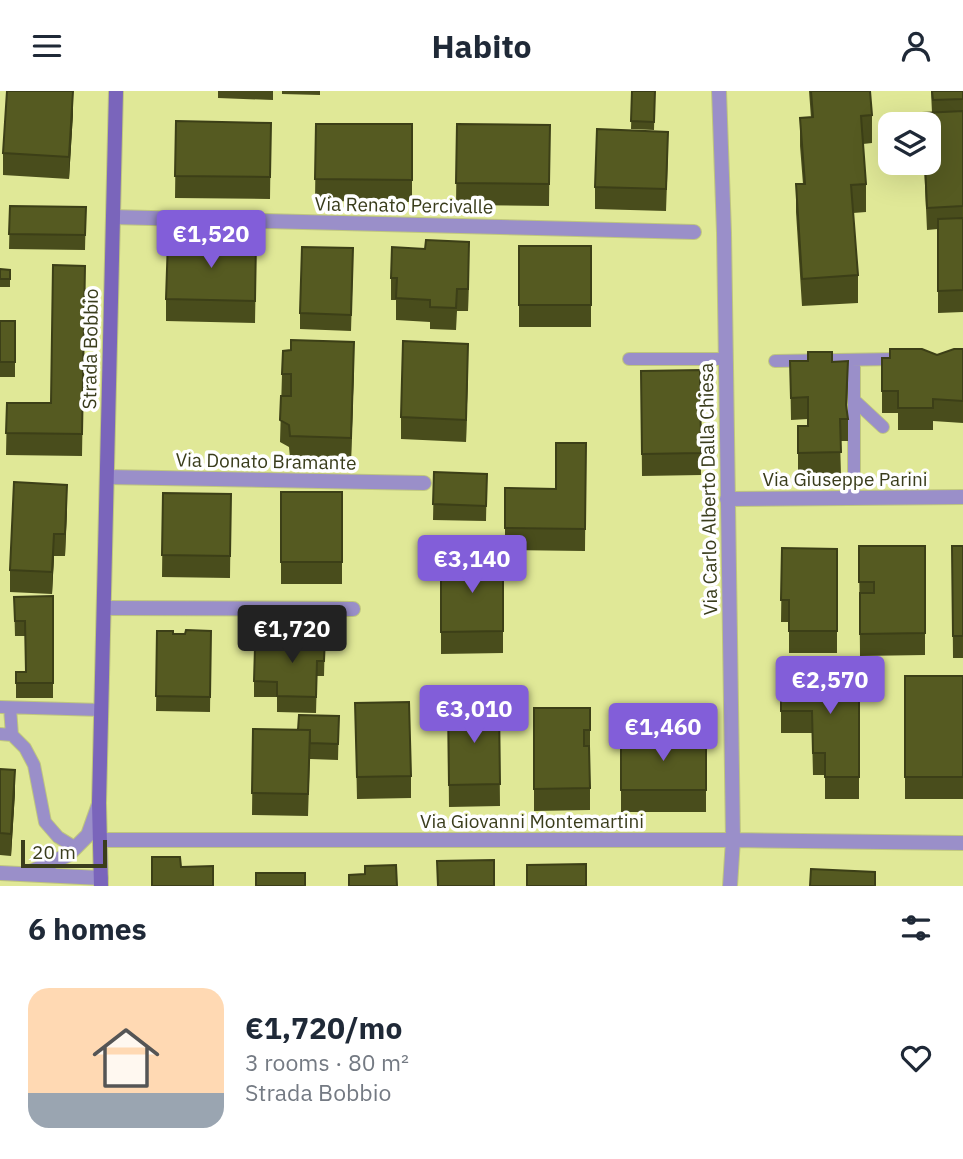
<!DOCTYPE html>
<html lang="en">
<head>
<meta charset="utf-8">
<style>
  body { margin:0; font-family:"IBM Plex Sans",sans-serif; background:#f2f2f3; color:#1f2937; height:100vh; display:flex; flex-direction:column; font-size:26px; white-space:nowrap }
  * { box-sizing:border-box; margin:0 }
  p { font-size:23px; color:#747a83 }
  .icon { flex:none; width:38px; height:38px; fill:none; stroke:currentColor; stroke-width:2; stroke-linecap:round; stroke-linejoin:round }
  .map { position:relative; height:795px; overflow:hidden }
  .panel { display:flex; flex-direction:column; background:#fff; flex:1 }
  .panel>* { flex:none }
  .buttons { position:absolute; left:878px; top:21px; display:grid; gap:14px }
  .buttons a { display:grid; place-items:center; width:63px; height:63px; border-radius:14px; background:#fff; box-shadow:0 7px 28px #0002; font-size:35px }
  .scale { position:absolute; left:21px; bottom:18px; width:86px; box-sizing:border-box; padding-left:7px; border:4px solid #3a3d1c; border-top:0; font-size:19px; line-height:24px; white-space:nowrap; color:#3a3d1c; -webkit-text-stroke:5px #fff; paint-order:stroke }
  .price { position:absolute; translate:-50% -60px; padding:0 16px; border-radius:7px; background:#825ed9; color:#fff; font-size:23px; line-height:46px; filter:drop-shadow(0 2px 4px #0008) }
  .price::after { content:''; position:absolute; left:50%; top:42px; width:21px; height:16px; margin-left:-10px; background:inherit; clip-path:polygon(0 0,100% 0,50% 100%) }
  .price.selected { background:#222; color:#fff }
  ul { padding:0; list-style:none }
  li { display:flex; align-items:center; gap:21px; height:175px; padding:0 28px }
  li span { display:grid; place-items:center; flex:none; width:196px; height:140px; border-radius:21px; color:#555 }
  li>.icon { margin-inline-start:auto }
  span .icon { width:84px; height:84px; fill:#fffc; stroke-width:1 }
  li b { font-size:30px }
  h2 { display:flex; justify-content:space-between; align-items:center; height:84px; padding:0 28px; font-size:30px }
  header { display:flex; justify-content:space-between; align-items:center; height:91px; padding:0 28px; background:#fff; font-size:32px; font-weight:700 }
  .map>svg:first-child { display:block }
</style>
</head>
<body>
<header><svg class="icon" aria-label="menu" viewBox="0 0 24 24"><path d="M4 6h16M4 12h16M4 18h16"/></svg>Habito<svg class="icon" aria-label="person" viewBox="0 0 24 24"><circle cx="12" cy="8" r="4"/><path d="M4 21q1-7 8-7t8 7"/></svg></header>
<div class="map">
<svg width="963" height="795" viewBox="0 0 963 795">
  <rect width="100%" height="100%" fill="#e0e897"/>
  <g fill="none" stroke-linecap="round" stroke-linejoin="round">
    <defs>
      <path id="service" d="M629 268H726
        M854 269V407
        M775 270 896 268
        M854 309 883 336
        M0 616 101 619
        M10 617 12 644
        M0 643 12 644 25 657 34 674 45 731 58 746 76 757"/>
      <path id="minor" d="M719 0 724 142 733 749 730 795
        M113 126 694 141
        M107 386 424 392
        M727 408 963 406
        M104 517 353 518
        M100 749H733L963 752
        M0 782 101 787
        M26 783 68 764 88 744 99 713"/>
      <path id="secondary" d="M101 795 99 712 116 0"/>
    </defs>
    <use href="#service" stroke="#bfc67e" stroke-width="14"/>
    <use href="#minor" stroke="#bfc67e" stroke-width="16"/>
    <use href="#secondary" stroke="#bfc67e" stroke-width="16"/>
    <use href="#service" stroke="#9a8fc9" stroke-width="12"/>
    <use href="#minor" stroke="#9a8fc9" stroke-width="14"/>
    <use href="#secondary" stroke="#7a65bb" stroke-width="14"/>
  </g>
  <path fill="#494d1c" d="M218 0H273V9L218 7Z
    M282 0H320V4L282 3Z
    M632 0H655L654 39 631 38Z
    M809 0H870L872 24V52L863 53 866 93V121L853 122 858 184V212L802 215 796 121V93H803L800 55V27H811Z
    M931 0H963V221L938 222V138L927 139 924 72H929L932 22Z
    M73 22 69 88 3 84V62Z
    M176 30 271 32 270 108 175 107Z
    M316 33H412V111L315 110Z
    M457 33 550 34 549 115 456 114Z
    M668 63 666 120 595 118V96Z
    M10 115 86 116 85 159 9 158Z
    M519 155H591V236H519Z
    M256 172 255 232 166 230V208Z
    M353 172 351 240 300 238V222Z
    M469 173 468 220H457L456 239 430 238V231L396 229V209H391V187Z
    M85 175 82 365 6 364 7 312H51Z
    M0 178 10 179V196H0Z
    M0 230H15V286H0Z
    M963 258V332L933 330V339H898V322H882V267L937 264Z
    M790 270 832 271 848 292 847 318 848 328V350H840L841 384H798V335H808V328L791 329Z
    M354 273 351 369 290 367 289 356 280 351 282 283Z
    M468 275 466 351 401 348V326Z
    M700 279 701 384 642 385 641 280Z
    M586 352 585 460 505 459V397L556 398Z
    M434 381 487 383 486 430 433 429Z
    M281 401H342V493H281Z
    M163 402 231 403 230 487 162 486Z
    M67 416 65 465H54L52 503 10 501V479Z
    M859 455H925V564L860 565Z
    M952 455H963V567H953Z
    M782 457 837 458V562H789V531H781Z
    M503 468V562L441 563V469Z
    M53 505V607H16V581H26L25 545H15L14 506Z
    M157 540 173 543H185L211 540 210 621 156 620Z
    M325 544 324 585H317L316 622 277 621V606H254V590L287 557Z
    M859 577V708H825V684H813L812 642H781V586H821Z
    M905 585H963V708H905Z
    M355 612 411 685V707L357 708Z
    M499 614 500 715 449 716 448 615Z
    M534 617H590V719L534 720Z
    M339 625 338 669 310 668V661L308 725 252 724 253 638 298 639Z
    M621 645 706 646V721H621Z
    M0 678 15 701 11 765 0 764Z"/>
  <path fill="#3c3f17" d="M73 0V22L69 88V66Z
    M469 151V173L468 220V198Z
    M354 251V273L351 369V347Z
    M468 253V275L466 351V329Z
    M67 394V416L65 465V443Z
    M54 443V465L52 503V481Z
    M15 679V701L11 765V743Z"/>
  <path fill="#555a21" stroke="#3c3f17" stroke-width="2" d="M7 0H73L69 66 3 62Z
    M632 0H655L654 31 631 30Z
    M811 0H870L872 24 861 25 866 93 851 94 858 184 802 188 796 93H805L800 27 813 26Z
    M932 0H963V8L933 9Z
    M963 20V115L927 117 925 72H929V33H924L923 22Z
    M176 30 271 32 270 86 175 85Z
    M316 33H412V89L315 88Z
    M457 33 550 34 549 93 456 92Z
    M597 38 668 41 666 98 595 96Z
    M10 115 86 116 85 144 9 143Z
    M963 127V199L938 200V128Z
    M168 148 256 150 255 210 166 208Z
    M426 149 469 151 468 198H457L456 217 430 216V209L396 207 397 187H391L392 156 425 158Z
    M519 155H591V214H519Z
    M302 156 353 157 351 224 300 222Z
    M53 174 85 175 82 343 6 342 7 312H51Z
    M0 178 10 179V188H0Z
    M0 230H15V271H0Z
    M291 249 354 251 351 347 290 345 289 334 280 329 281 305H291V283H282L283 260 291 259Z
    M403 250 468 253 466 329 401 326Z
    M890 258H922L937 264 954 258H963V310L933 308V317H898V300H882V267H890Z
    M808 261H832V271L848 270 846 314 848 328H840L841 361 798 362V335H808V306L791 307 790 270H808Z
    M700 279 701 362 642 363 641 280Z
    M556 352H586L585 438 505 437V397L556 398Z
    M434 381 487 383 486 415 433 413Z
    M14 391 67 394 65 443H54L52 481 10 479Z
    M281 401H342V471H281Z
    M163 402 231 403 230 465 162 464Z
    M859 455H925V542L860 543V502H874V491H859Z
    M952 455H963V545H953Z
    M782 457 837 458V540H789V509H781Z
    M503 468V540L441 541V469Z
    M53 505V592H16V581H26L25 530H15L14 506Z
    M186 539 211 540 210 606 156 605 157 540H173V543H185Z
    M287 543 325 544 324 570H317L316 606 277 605V591L254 590 255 556 287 557Z
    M821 577H859V686H825V662H813L812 620H781V586H821Z
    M905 585H963V686H905Z
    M409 611 411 685 357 686 355 612Z
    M499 614 500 693 449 694 448 615Z
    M534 617H590V639H584V655H589L590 697 534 698Z
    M299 624 339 625 338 653 310 652V639H298Z
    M253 638 310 639 308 703 252 702Z
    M621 645 706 646V699H621Z
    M0 678 15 679 11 743 0 742Z
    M152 766H180L181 776 213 775V795H152Z
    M494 769V795H438L437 770Z
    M586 773V795H527V774Z
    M396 774 397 795H349V784L365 783V775Z
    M811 778 875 781V795H810Z
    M256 782H305V795H256Z"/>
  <g text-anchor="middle" stroke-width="7" stroke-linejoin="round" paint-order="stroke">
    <g font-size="19" fill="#3a3d1c" stroke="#fff">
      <text transform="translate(404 114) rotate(1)" y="7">Via Renato Percivalle</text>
      <text transform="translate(90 258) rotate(-89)" y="7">Strada Bobbio</text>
      <text transform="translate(266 370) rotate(1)" y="7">Via Donato Bramante</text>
      <text x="845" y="395">Via Giuseppe Parini</text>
      <text transform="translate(708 398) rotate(-91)" y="7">Via Carlo Alberto Dalla Chiesa</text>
      <text x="532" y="737">Via Giovanni Montemartini</text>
    </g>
  </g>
</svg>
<div class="buttons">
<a><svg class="icon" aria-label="layers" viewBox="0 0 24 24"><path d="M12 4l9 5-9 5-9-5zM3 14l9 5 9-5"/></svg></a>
</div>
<div class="scale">20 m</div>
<b class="price" style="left:211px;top:179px">€1,520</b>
<b class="price" style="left:472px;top:504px">€3,140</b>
<b class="price selected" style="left:292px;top:574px">€1,720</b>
<b class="price" style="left:830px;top:625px">€2,570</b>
<b class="price" style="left:474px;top:654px">€3,010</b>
<b class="price" style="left:663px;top:672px">€1,460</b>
</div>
<section class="panel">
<h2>6 homes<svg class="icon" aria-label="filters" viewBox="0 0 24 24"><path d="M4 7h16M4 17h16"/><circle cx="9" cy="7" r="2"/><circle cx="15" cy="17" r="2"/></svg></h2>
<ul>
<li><span style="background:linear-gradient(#ffd9b3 75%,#9aa5b1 0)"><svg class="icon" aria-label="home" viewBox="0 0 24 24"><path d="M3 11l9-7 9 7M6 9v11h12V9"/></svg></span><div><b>€1,720/mo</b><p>3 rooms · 80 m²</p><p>Strada Bobbio</p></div><svg class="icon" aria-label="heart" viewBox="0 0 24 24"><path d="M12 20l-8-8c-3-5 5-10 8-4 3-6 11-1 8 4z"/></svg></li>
</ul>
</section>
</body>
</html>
